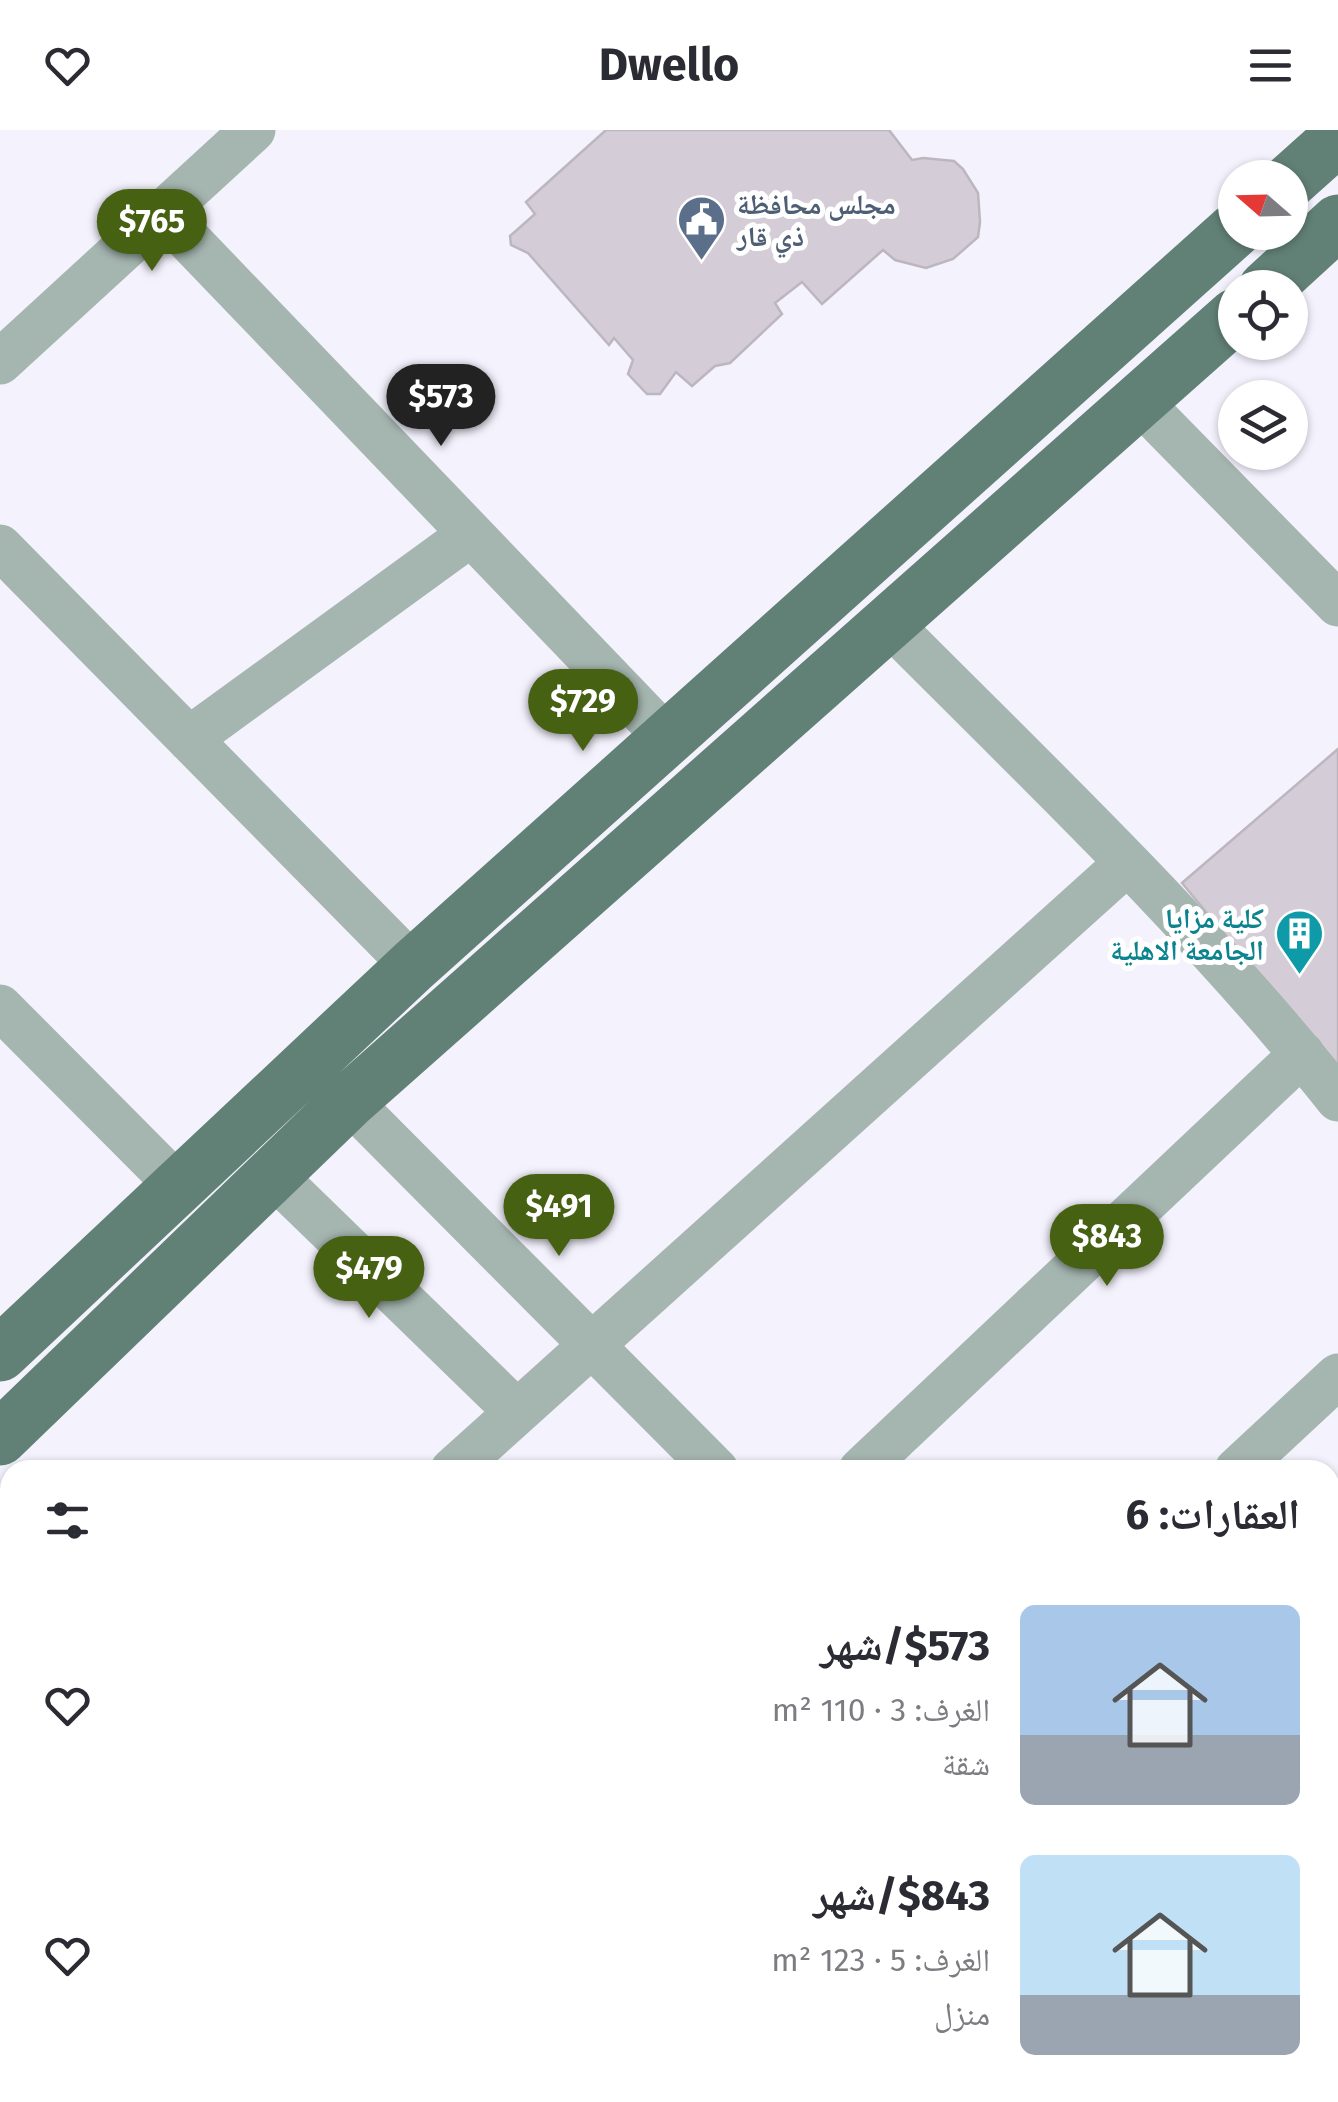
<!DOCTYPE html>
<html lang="ar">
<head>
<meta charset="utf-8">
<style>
  body { margin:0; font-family:"Fira Sans","Noto Naskh Arabic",sans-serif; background:#f2f2f3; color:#2b2b33; direction:rtl; height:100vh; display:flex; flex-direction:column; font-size:38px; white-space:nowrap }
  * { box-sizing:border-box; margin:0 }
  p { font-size:32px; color:#7c7c81 }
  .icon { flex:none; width:55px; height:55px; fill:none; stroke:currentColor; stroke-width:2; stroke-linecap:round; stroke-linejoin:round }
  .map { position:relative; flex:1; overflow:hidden; direction:ltr }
  .details { position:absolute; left:0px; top:1330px; width:1340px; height:642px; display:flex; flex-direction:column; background:#fff; border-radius:30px 30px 0 0; box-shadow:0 2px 8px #0004; direction:rtl }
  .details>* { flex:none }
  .needle { width:65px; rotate:290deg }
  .buttons { position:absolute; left:1218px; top:30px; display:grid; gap:20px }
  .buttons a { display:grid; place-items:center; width:90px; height:90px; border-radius:50%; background:#fff; box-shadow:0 2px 8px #0004; font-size:50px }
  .price { position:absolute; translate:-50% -85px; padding:0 22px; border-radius:35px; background:#466111; color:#fff; font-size:32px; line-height:65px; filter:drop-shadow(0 2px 5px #0008) }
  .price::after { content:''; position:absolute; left:50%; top:60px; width:30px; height:22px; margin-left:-15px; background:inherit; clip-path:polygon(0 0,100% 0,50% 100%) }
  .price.active { background:#222; color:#fff }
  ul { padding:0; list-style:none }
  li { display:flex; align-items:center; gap:30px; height:250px; padding:0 40px }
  li span { display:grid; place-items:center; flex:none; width:280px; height:200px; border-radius:15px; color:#555 }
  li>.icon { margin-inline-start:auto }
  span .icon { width:120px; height:120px; fill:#fffc; stroke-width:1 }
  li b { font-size:42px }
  h2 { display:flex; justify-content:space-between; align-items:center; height:120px; padding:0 40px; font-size:42px }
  header { display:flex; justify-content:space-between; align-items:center; height:130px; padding:0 40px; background:#fff; font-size:45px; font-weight:700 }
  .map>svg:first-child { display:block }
</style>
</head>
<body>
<header><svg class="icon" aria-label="menu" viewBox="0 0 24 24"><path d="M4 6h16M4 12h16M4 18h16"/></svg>Dwello<svg class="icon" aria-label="heart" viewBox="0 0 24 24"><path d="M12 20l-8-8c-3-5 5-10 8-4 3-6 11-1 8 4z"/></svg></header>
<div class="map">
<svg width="1338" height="1972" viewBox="0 0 1338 1972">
  <rect width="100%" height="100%" fill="#f3f2fd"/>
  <path fill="#95b8ca" d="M1338 1854V1972H1111L1126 1962H1330V1858Z"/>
  <path fill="#d4cdd7" stroke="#bdb6bf" stroke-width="2.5" d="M606 0H889L912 30 923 28 954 31 963 39 978 63 980 92 978 107 953 129 926 138 895 130 883 120 822 174 802 152 775 173 782 184 730 233 715 236 692 256 676 242 660 264H647L628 244 633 230 614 208 609 215 528 123 511 115 510 106 535 84 526 72Z
    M1338 619V941L1182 753Z"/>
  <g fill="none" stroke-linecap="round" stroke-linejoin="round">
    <path stroke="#a5b5af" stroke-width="45" d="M163 83 666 607
      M0 232 253 0
      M1140 272 1338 474
      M0 417 413 836
      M887 491C1041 646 1202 798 1338 969
      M189 609 471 404
      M0 877 178 1056
      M349 971 716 1340
      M273 1045 517 1282
      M453 1340 1127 733
      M861 1340 1302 924
      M1237 1340 1338 1246
      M0 1933 10 1936
      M98 1962 132 1972
      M52 1972 54 1962
      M644 1972 647 1962"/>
    <path stroke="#628176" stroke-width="55" d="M1290 51 1338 8
      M1266 158 1338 92
      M0 1224 413 836 1235 100
      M0 1308 349 971 1235 186
      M0 1683 10 1686
      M1330 1723 1338 1720
      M0 1752 10 1755
      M1330 1793 1338 1789
      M354 1972 357 1962
      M431 1972 437 1962"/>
  </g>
  <defs>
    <symbol id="civic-pin" viewBox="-11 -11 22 30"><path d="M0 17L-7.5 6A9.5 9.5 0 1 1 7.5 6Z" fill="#5c6f8a" stroke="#fff"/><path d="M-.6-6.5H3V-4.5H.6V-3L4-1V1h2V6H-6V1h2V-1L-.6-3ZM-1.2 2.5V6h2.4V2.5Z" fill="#fff"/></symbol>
    <symbol id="building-pin" viewBox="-11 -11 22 30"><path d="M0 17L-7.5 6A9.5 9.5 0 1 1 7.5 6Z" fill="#0f9aa8" stroke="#fff"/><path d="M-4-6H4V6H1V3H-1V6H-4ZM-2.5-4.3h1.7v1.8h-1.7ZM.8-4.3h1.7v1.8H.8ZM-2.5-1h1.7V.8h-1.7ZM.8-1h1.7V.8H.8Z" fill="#fff"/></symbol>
  </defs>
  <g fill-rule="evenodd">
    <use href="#civic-pin" x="674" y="62" width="55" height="75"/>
    <use href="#building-pin" x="1272" y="776" width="55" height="75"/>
  </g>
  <g text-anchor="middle" stroke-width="10" stroke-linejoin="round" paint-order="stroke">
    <g font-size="28" font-weight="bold" fill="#4e5e75" stroke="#fff" text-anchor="start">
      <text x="737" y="84">مجلس محافظة<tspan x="737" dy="32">ذي قار</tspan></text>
    </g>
    <g font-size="28" font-weight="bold" fill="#0d838f" stroke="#fff" text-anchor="end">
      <text x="1264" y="798">كلية مزايا<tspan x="1264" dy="32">الجامعة الاهلية</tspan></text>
    </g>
  </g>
</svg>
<div class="buttons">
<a><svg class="needle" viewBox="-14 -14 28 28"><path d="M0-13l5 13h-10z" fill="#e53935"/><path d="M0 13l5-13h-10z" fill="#7c7c81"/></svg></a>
<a><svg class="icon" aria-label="locate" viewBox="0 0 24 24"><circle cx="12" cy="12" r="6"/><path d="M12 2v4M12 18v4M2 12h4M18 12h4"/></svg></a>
<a><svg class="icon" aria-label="layers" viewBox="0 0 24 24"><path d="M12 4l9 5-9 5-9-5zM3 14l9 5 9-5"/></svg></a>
</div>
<b class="price" style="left:152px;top:144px">$765</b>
<b class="price active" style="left:441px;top:319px">$573</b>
<b class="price" style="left:583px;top:624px">$729</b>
<b class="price" style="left:559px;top:1129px">$491</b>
<b class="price" style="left:1107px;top:1159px">$843</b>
<b class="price" style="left:369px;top:1191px">$479</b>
<section class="details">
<h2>العقارات: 6<svg class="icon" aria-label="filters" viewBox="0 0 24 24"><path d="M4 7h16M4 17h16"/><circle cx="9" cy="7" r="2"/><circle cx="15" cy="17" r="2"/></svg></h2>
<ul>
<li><span style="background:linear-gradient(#a9c7e8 65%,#9aa5b1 0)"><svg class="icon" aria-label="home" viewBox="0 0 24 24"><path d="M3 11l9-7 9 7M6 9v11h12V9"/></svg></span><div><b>$573/شهر</b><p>الغرف: 3 · 110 m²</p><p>شقة</p></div><svg class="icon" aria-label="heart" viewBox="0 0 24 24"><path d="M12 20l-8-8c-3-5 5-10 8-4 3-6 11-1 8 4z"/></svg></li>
<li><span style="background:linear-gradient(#bfe0f5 70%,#9aa5b1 0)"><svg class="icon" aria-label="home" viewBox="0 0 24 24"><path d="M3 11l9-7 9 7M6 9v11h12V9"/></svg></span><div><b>$843/شهر</b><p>الغرف: 5 · 123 m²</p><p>منزل</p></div><svg class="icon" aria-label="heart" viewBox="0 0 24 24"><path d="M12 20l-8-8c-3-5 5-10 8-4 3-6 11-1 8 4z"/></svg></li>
</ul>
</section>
</div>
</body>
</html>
